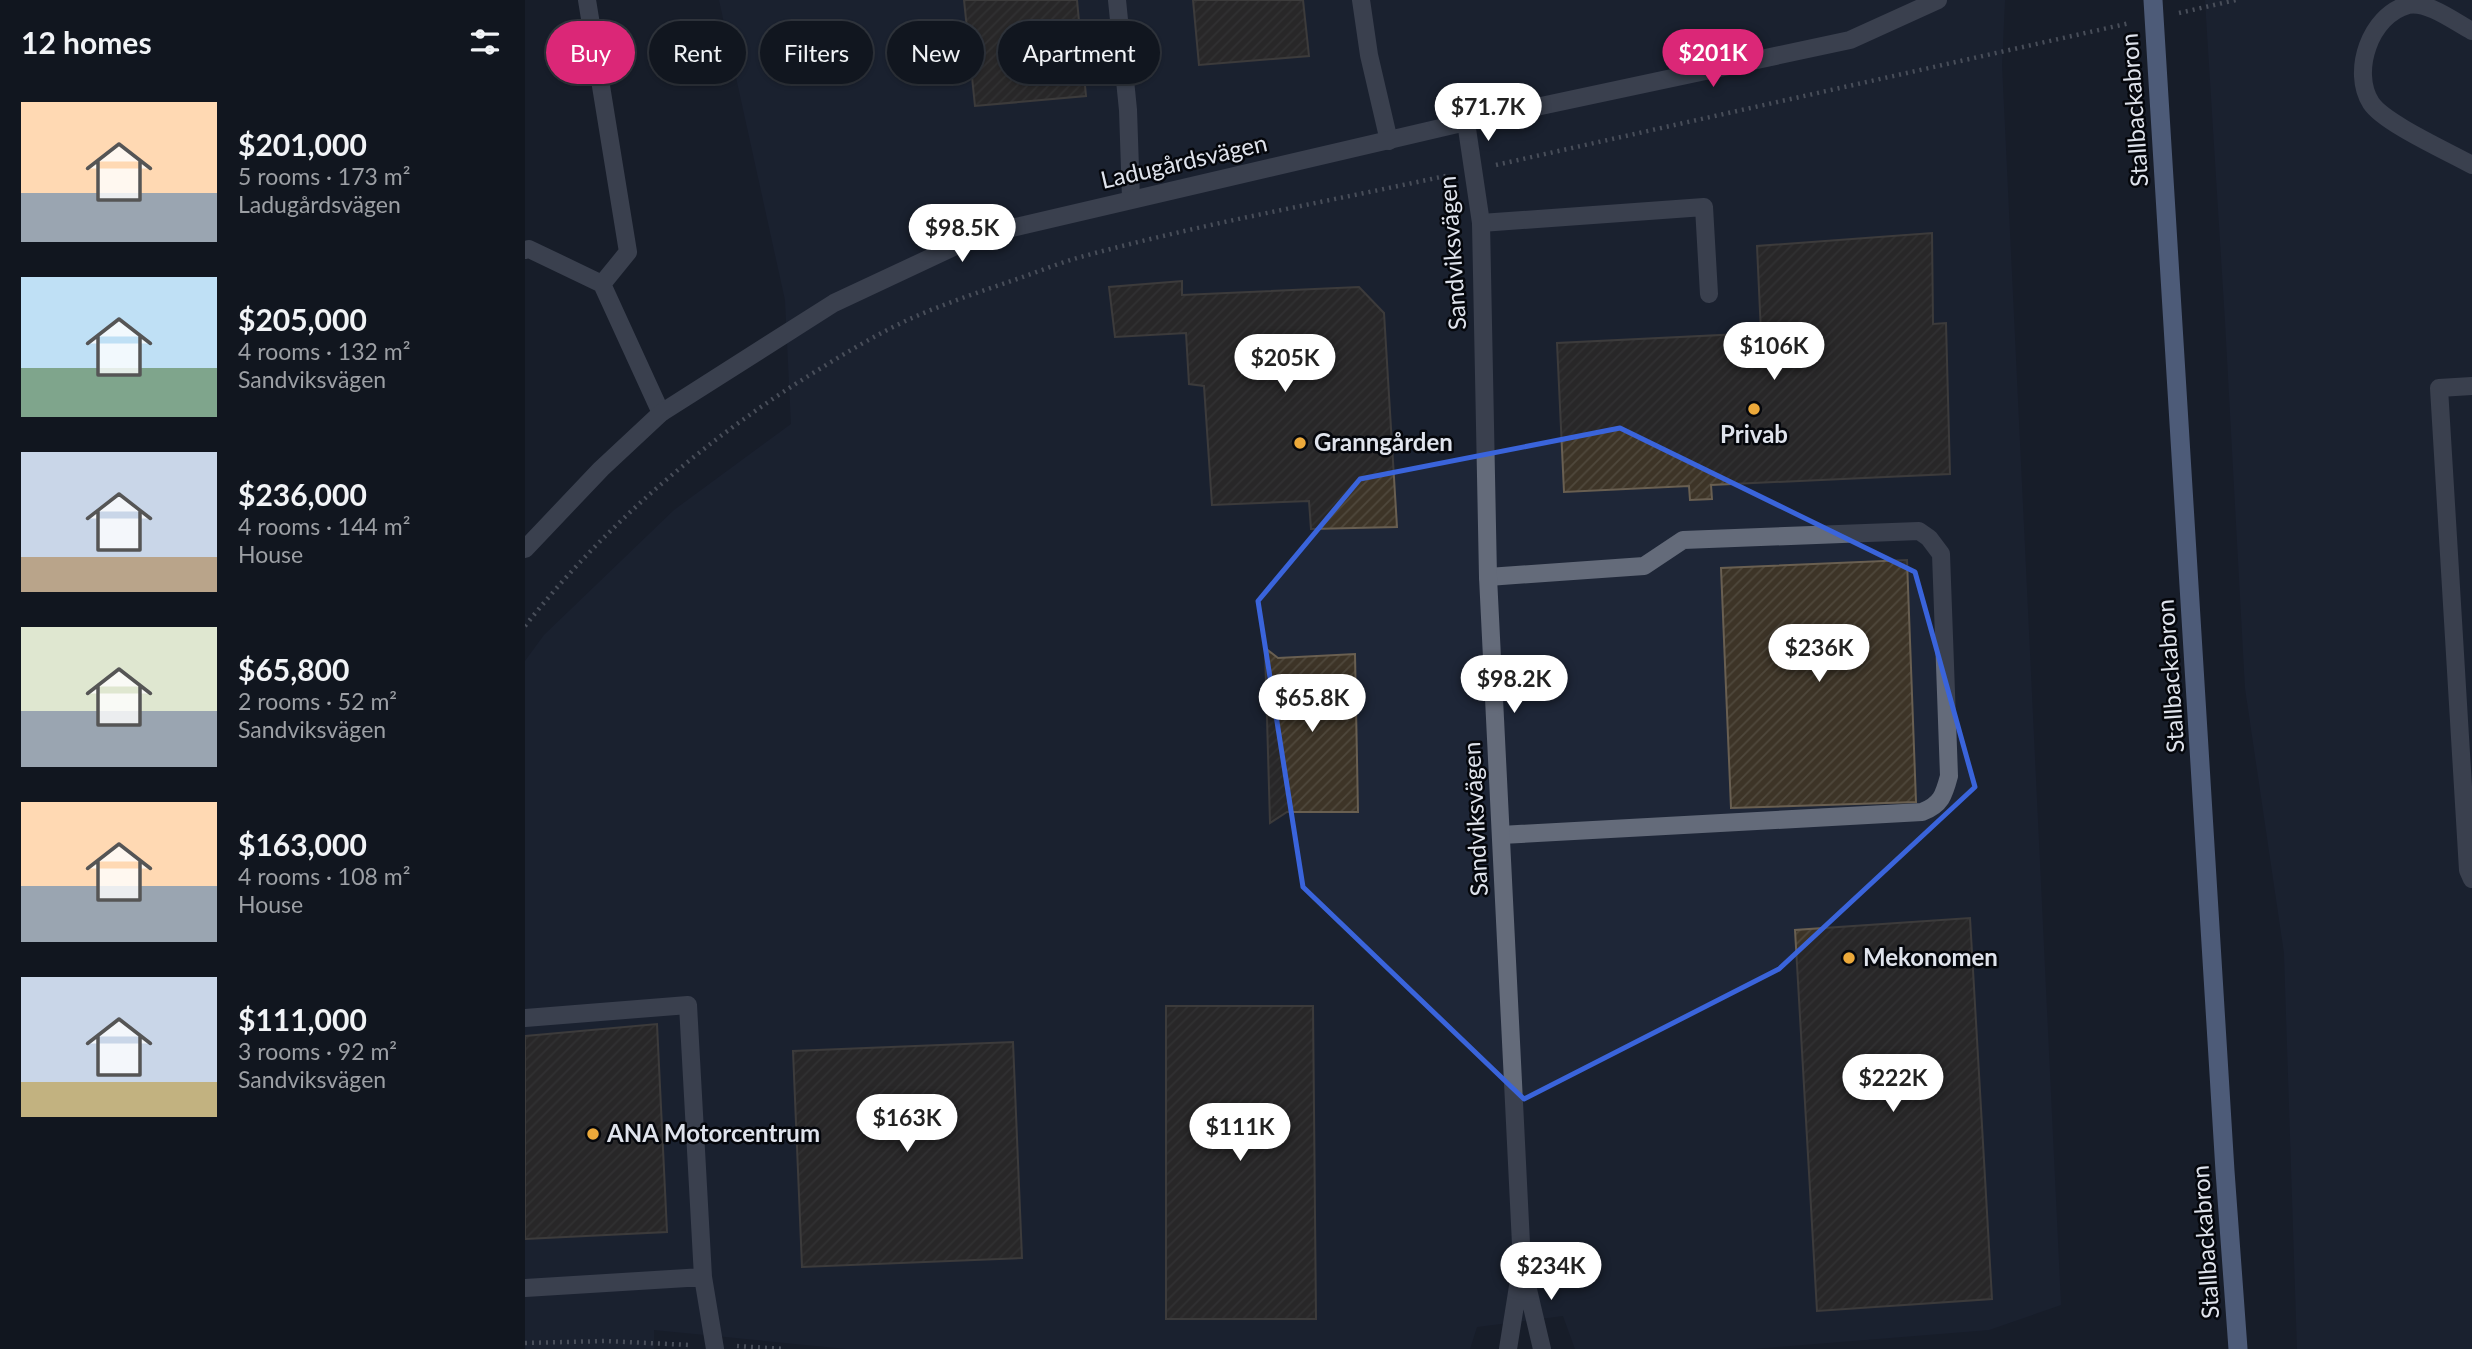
<!DOCTYPE html>
<html lang="en">
<head>
<meta charset="utf-8">
<style>
  body { margin:0; font-family:Lato,sans-serif; background:#1e232c; color:#f1f3f6; height:100vh; display:flex; flex-direction:column; font-size:26px; white-space:nowrap }
  * { box-sizing:border-box; margin:0 }
  p { font-size:23px; color:#9c9fa4 }
  .icon { flex:none; width:38px; height:38px; fill:none; stroke:currentColor; stroke-width:2; stroke-linecap:round; stroke-linejoin:round }
  .map { position:relative; flex:1; overflow:hidden }
  .sheet { display:flex; flex-direction:column; background:#11161f; width:525px }
  .sheet>* { flex:none }
  .hud { position:absolute; left:21px; top:21px; width:665px; height:63px; display:flex; gap:14px }
  .price { position:absolute; translate:-50% -60px; padding:0 16px; border-radius:24px; background:#fff; color:#222; font-size:23px; line-height:46px; filter:drop-shadow(0 2px 4px #0008) }
  .price::after { content:''; position:absolute; left:50%; top:42px; width:21px; height:16px; margin-left:-10px; background:inherit; clip-path:polygon(0 0,100% 0,50% 100%) }
  .price.active { background:#db2777; color:#fff }
  ul { padding:0; list-style:none }
  li { display:flex; align-items:center; gap:21px; height:175px; padding:0 21px }
  li span { display:grid; place-items:center; flex:none; width:196px; height:140px; border-radius:0px; color:#555 }
  li>.icon { margin-inline-start:auto }
  span .icon { width:84px; height:84px; fill:#fffc; stroke-width:1 }
  li b { font-size:30px }
  h2 { display:flex; justify-content:space-between; align-items:center; height:84px; padding:0 21px; font-size:30px }
  .tag { padding:0 24px; border-radius:32px; background:#11161f; box-shadow:0 2px 5px #0004,0 0 0 2px #30353d; font-size:24px; line-height:63px }
  .tag.active { background:#db2777; color:#fff }
  main { display:flex; flex:1; min-height:0 }
  .map>svg:first-child { display:block }
</style>
</head>
<body>
<main>
<section class="sheet">
<h2>12 homes<svg class="icon" aria-label="filters" viewBox="0 0 24 24"><path d="M4 7h16M4 17h16"/><circle cx="9" cy="7" r="2"/><circle cx="15" cy="17" r="2"/></svg></h2>
<ul>
<li><span style="background:linear-gradient(#ffd9b3 65%,#9aa5b1 0)"><svg class="icon" aria-label="home" viewBox="0 0 24 24"><path d="M3 11l9-7 9 7M6 9v11h12V9"/></svg></span><div><b>$201,000</b><p>5 rooms · 173 m²</p><p>Ladugårdsvägen</p></div></li>
<li><span style="background:linear-gradient(#bfe0f5 65%,#7fa58c 0)"><svg class="icon" aria-label="home" viewBox="0 0 24 24"><path d="M3 11l9-7 9 7M6 9v11h12V9"/></svg></span><div><b>$205,000</b><p>4 rooms · 132 m²</p><p>Sandviksvägen</p></div></li>
<li><span style="background:linear-gradient(#c9d6e8 75%,#b9a48a 0)"><svg class="icon" aria-label="home" viewBox="0 0 24 24"><path d="M3 11l9-7 9 7M6 9v11h12V9"/></svg></span><div><b>$236,000</b><p>4 rooms · 144 m²</p><p>House</p></div></li>
<li><span style="background:linear-gradient(#dfe7d0 60%,#9aa5b1 0)"><svg class="icon" aria-label="home" viewBox="0 0 24 24"><path d="M3 11l9-7 9 7M6 9v11h12V9"/></svg></span><div><b>$65,800</b><p>2 rooms · 52 m²</p><p>Sandviksvägen</p></div></li>
<li><span style="background:linear-gradient(#ffd9b3 60%,#9aa5b1 0)"><svg class="icon" aria-label="home" viewBox="0 0 24 24"><path d="M3 11l9-7 9 7M6 9v11h12V9"/></svg></span><div><b>$163,000</b><p>4 rooms · 108 m²</p><p>House</p></div></li>
<li><span style="background:linear-gradient(#c9d6e8 75%,#c2b280 0)"><svg class="icon" aria-label="home" viewBox="0 0 24 24"><path d="M3 11l9-7 9 7M6 9v11h12V9"/></svg></span><div><b>$111,000</b><p>3 rooms · 92 m²</p><p>Sandviksvägen</p></div></li>
</ul>
</section>
<div class="map">
<svg width="1947" height="1349" viewBox="0 0 1947 1349">
  <defs>
    <pattern id="building-hatch" width="6" height="6" patternUnits="userSpaceOnUse" patternTransform="scale(1.75)"><rect width="6" height="6" fill="#3d3427"/><path d="M-1 1l2-2M0 6l6-6M5 7l2-2" fill="none" stroke="#4f483c"/></pattern>
  </defs>
  <rect width="100%" height="100%" fill="#171d29"/>
  <path fill="#1e2637" d="M194 0H1480L1477 65 1536 1305 1464 1330 1228 1349H1050L1038 1316 952 1327 945 1349H322L129 1330V1349H0V661L19 635 149 510 266 424 260 300Z
    M1680 0H1947V1349H1772L1759 953 1720 688 1700 321Z"/>
  <path fill="url(#building-hatch)" stroke="#695f51" stroke-width="2" d="M439 0H552L561 96 450 106Z
    M668 0H778L784 56 674 65Z
    M1407 233 1408 324 1421 323 1425 474 1186 485 1187 499 1165 500 1164 486 1039 492 1032 343 1236 333 1232 246Z
    M657 281V295L834 287 859 313 872 527 786 529 784 501 687 505 679 386 664 384 661 333 590 337 584 287Z
    M1382 560 1391 802 1206 808 1196 568Z
    M740 648 753 658 830 654 833 812H762L745 823Z
    M1445 918 1467 1299 1292 1311 1270 930Z
    M641 1006H788L791 1319H641Z
    M132 1024 142 1232 0 1239V1036Z
    M488 1042 497 1258 277 1267 268 1051Z"/>
  <g fill="none" stroke-linecap="round" stroke-linejoin="round">
    <path stroke="#848993" stroke-width="4.5" stroke-dasharray="2 5" stroke-linecap="butt" d="M1654 13 1711 0
      M971 165 1605 23
      M0 626C77 529 169 449 272 383 309 360 347 336 387 318 421 303 457 291 492 279 512 272 532 264 552 258 674 224 801 202 925 175
      M0 1343 81 1341 164 1345
      M212 1346 260 1349"/>
    <path stroke="#646b7a" stroke-width="18" d="M62 0 103 252 77 284
      M592 0 603 110 606 198
      M836 0 844 55 864 141
      M1947 31C1930 22 1903 1 1883 5 1845 15 1826 72 1846 103 1859 123 1924 152 1947 165
      M956 223 1179 207 1184 294
      M0 250 4 249 77 284 136 413
      M1947 386 1914 388 1943 870 1947 879
      M963 577 1119 566 1158 540 1394 531 1404 538 1416 554 1424 776C1419 795 1416 805 1397 812L976 835
      M0 1018 163 1005 178 1277 190 1349
      M0 1288 178 1277"/>
    <path stroke="#646b7a" stroke-width="18" d="M941 122 956 223 963 577 997 1264 1017 1349
      M0 549 76 469 136 413 309 303 452 236 941 122 1325 40 1413 0
      M983 1349 995 1274"/>
    <path stroke="#8ea6d8" stroke-width="19" d="M1628 0 1700 1171 1713 1349"/>
  </g>
  <path d="M0 0H1947V1349H0ZM1095 428 1390 572 1450 787 1254 969 999 1099 778 887 733 601 835 479Z" fill="#171d29" fill-opacity=".55" fill-rule="evenodd"/>
  <path fill="none" stroke="#3a64db" stroke-width="5" stroke-linejoin="round" d="M1095 428 1390 572 1450 787 1254 969 999 1099 778 887 733 601 835 479Z"/>
  <g fill="#eca93a" stroke="#05070c" stroke-width="2.5">
    <circle cx="1229" cy="409" r="7"/>
    <circle cx="775" cy="443" r="7"/>
    <circle cx="1324" cy="958" r="7"/>
    <circle cx="68" cy="1134" r="7"/>
  </g>
  <g text-anchor="middle" stroke-width="5" stroke-linejoin="round" paint-order="stroke">
    <g font-size="24" fill="#dfe3ec" stroke="#05070c">
      <text transform="translate(1610 110) rotate(-94)" y="8">Stallbackabron</text>
      <text transform="translate(659 162) rotate(-13)" y="8">Ladugårdsvägen</text>
      <text transform="translate(928 253) rotate(-94)" y="8">Sandviksvägen</text>
      <text transform="translate(1646 676) rotate(-94)" y="8">Stallbackabron</text>
      <text transform="translate(951 819) rotate(-93)" y="8">Sandviksvägen</text>
      <text transform="translate(1681 1242) rotate(-94)" y="8">Stallbackabron</text>
    </g>
    <g font-size="24" font-weight="bold" fill="#dfe3ec" stroke="#05070c" text-anchor="start">
      <text x="1229" y="443" text-anchor="middle">Privab</text>
      <text x="789" y="451">Granngården</text>
      <text x="1338" y="966">Mekonomen</text>
      <text x="82" y="1142">ANA Motorcentrum</text>
    </g>
  </g>
</svg>
<b class="price active" style="left:1188px;top:89px">$201K</b>
<b class="price" style="left:963px;top:143px">$71.7K</b>
<b class="price" style="left:437px;top:264px">$98.5K</b>
<b class="price" style="left:1249px;top:382px">$106K</b>
<b class="price" style="left:760px;top:394px">$205K</b>
<b class="price" style="left:1294px;top:684px">$236K</b>
<b class="price" style="left:989px;top:715px">$98.2K</b>
<b class="price" style="left:787px;top:734px">$65.8K</b>
<b class="price" style="left:1368px;top:1114px">$222K</b>
<b class="price" style="left:382px;top:1154px">$163K</b>
<b class="price" style="left:715px;top:1163px">$111K</b>
<b class="price" style="left:1026px;top:1302px">$234K</b>
<div class="hud">
<a class="tag active">Buy</a>
<a class="tag">Rent</a>
<a class="tag">Filters</a>
<a class="tag">New</a>
<a class="tag">Apartment</a>
</div>
</div>
</main>
</body>
</html>
